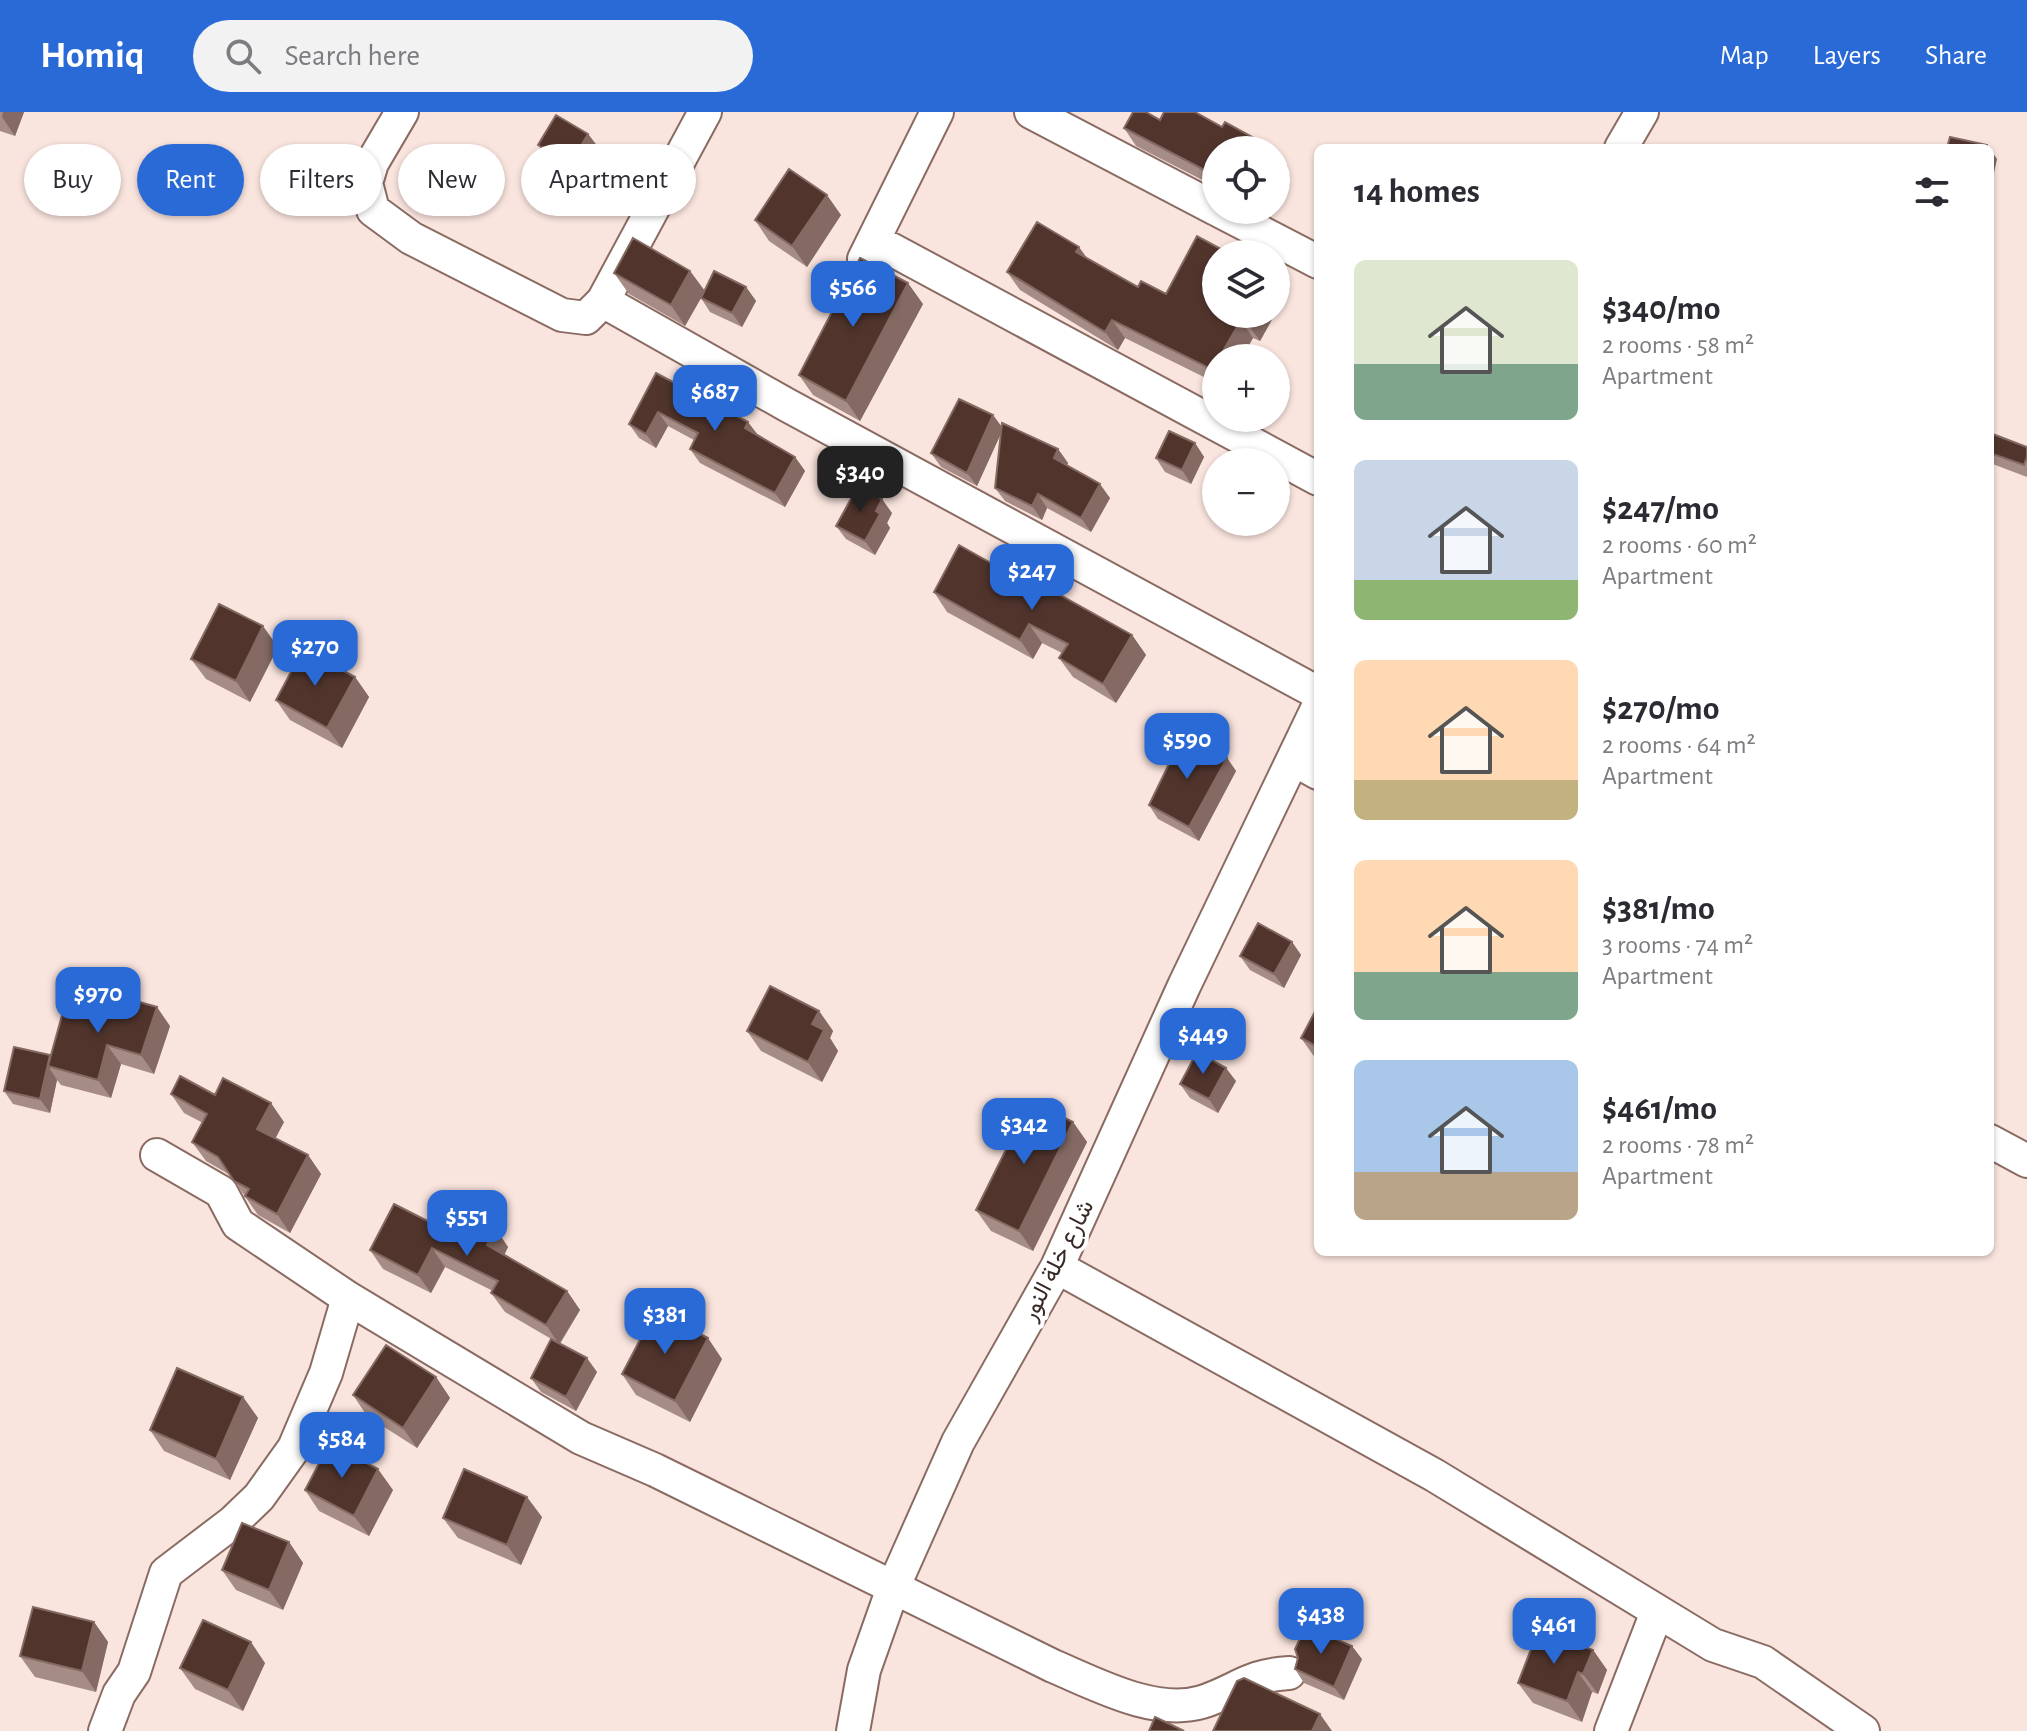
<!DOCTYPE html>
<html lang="en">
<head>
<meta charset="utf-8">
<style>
  body { margin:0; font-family:"Alegreya Sans",Vazirmatn,sans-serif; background:#f2f2f3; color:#2b2b33; height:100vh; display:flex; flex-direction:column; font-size:30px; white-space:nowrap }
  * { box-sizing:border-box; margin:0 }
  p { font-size:26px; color:#7c7c81 }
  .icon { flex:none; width:44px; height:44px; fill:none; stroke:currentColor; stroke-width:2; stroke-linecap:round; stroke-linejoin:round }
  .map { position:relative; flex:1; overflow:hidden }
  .sheet { position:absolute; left:1314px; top:32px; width:680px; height:1112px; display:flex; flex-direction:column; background:#fff; border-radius:12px; box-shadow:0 2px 6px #0004 }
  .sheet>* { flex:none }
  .top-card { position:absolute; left:24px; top:32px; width:760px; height:72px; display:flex; gap:16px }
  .tools { position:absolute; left:1202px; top:24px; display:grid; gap:16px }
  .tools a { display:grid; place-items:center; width:88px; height:88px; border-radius:50%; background:#fff; box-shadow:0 2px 6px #0004; font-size:40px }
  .price { position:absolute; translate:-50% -68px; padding:0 18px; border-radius:16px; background:#2a6ad7; color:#fff; font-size:26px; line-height:52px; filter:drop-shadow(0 2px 4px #0008) }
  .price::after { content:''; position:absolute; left:50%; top:48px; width:24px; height:18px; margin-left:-12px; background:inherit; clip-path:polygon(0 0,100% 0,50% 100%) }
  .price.current { background:#222; color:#fff }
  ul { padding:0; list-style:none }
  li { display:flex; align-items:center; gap:24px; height:200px; padding:0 40px }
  li span { display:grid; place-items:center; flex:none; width:224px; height:160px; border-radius:12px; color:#555 }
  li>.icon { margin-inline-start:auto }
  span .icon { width:96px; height:96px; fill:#fffc; stroke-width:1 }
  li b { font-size:34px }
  h2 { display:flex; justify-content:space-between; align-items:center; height:96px; padding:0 40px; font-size:34px }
  .tag { padding:0 28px; border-radius:36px; background:#fff; box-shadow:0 2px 6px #0004; font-size:28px; line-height:72px }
  .tag.current { background:#2a6ad7; color:#fff }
  header { display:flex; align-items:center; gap:48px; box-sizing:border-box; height:112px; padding:0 40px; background:#2a6ad7; color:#fff }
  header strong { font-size:38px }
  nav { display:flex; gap:44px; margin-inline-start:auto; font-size:28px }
  .search { width:560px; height:72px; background:#f2f2f3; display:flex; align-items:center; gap:20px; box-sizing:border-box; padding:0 28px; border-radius:44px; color:#7c7c81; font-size:30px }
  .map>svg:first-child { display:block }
</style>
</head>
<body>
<header>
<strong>Homiq</strong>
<div class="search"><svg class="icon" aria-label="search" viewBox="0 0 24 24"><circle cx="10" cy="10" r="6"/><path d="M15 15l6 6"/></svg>Search here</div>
<nav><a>Map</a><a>Layers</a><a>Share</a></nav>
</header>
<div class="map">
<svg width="2027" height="1619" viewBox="0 0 2027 1619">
  <rect width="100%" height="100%" fill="#fae4de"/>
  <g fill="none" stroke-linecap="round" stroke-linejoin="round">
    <defs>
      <path id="minor" d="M402 0 372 51 366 71 373 98 411 126 562 203 586 206 603 189 705 0
        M1031 0 1216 97
        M1621 36 1642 0
        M1218 98 1318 150
        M874 128 1318 367
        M864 147 937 0
        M603 189 787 293 1318 581
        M1293 647 1318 661
        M1990 1029 2027 1049
        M157 1043 221 1080 238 1112 348 1186 581 1326 655 1358 1053 1554C1096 1572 1154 1604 1202 1590 1237 1579 1248 1563 1289 1561
        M1057 1155 1434 1363 1713 1533 1763 1550 1863 1619
        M105 1619 119 1582 134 1560 166 1461 233 1410 259 1385 294 1336 326 1261 348 1186
        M853 1619 864 1558 893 1476 958 1330 1057 1155 1184 874 1318 595
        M1611 1619 1657 1500"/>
    </defs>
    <use href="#minor" stroke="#8a6b62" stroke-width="36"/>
    <use href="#minor" stroke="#fff" stroke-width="32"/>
  </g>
  <path fill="#a68c86" d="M0 0H24L15 24 0 19Z
    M1133 0H1146L1160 8 1164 0H1195L1222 15 1225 10 1276 38 1288 55 1276 77V38H1216V75L1136 34 1124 16Z
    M588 22 598 35 580 66 548 47 538 33Z
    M841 103 807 155 769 129 755 108Z
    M1088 147 1138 175 1166 182 1275 202 1260 229 1253 226 1216 246V271L1125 226 1118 238 1020 178 1007 160Z
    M690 159 704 179 746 175 756 189 742 215 710 200 701 186 685 214 629 182 614 161Z
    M923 192 860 309 813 283 799 263Z
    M656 261 795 345 805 359 785 395 700 351 690 337 694 328 668 314 656 336 639 326 629 312Z
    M993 303 1002 315 1058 337 1068 351 1067 353 1110 386 1091 420 1047 396 1042 408 1005 389 995 376 1001 321 977 374 941 355 931 341Z
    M1990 321 2027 335V365L1990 351Z
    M1195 331 1204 345 1191 372 1165 360 1156 346Z
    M892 401 887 411 890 416 875 443 846 427 836 414Z
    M1007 460 1132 523 1146 543 1116 591 1073 565 1059 546 1062 541 1042 531 1033 547 947 500 934 480Z
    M278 535 250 590 206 567 191 547Z
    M355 565 369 585 342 636 290 608 276 588Z
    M1227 646 1236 659 1199 729 1158 707 1149 693Z
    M1292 830 1301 843 1284 876 1250 858 1240 844Z
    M1318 894V950L1301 926Z
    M819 899 833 919 830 926 838 939 822 970 761 939 747 919Z
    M170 914 154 962 121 952 111 986 61 973 57 968 50 1001 13 992 4 979 50 943Z
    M1236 969 1218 1001 1190 986 1180 972Z
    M171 982 215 983 284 1010 275 1026 308 1043 321 1062 290 1121 258 1103 230 1063 206 1049 192 1030 203 1011 184 1001Z
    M1073 1010 1087 1030 1033 1139 991 1119 976 1098Z
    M495 1116 508 1135 504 1143 567 1179 580 1198 560 1232 597 1260 576 1299 541 1280 531 1266 553 1228 505 1200 491 1181 493 1179 445 1155 431 1181 383 1157 370 1138 449 1120Z
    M722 1247 690 1310 636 1283 622 1262Z
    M436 1265 450 1286 417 1336 367 1304 353 1283Z
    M243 1285 258 1306 230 1368 164 1339 150 1318Z
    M305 1378H393L369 1424 319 1399Z
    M542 1405 521 1453 458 1426 443 1406Z
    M289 1430 303 1451 283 1498 236 1478 222 1458Z
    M94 1510 108 1530 96 1580 35 1565 20 1544Z
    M1545 1527 1593 1538 1607 1558 1598 1582 1592 1580 1582 1610 1533 1591 1518 1571Z
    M1298 1546 1362 1547 1344 1588 1304 1571 1295 1557Z
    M265 1551 243 1599 195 1577 180 1556Z"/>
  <path fill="#846a62" d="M3 0H24L15 24 2 5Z
    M588 22 598 35 580 66 570 52Z
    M1990 37 1997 47 1990 79Z
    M1276 38 1288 55 1276 77Z
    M827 83 841 103 807 155 792 134Z
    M1079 135 1092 153 1076 140Z
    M690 159 705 179 685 214 671 193Z
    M908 171 923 192 860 309 846 289Z
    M1276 171 1285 183 1276 200Z
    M746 175 756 189 742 215 732 201Z
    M1252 202H1275L1260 229 1247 211Z
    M1112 208 1125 226 1118 238 1105 220Z
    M1241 208 1253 226 1242 246H1219Z
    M658 300 668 314 656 336 646 322Z
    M993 303 1003 317 977 374 967 361Z
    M748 310 758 323 745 316Z
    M1195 331 1204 345 1191 372 1182 358Z
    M1058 337 1068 351 1064 360 1054 346Z
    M795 345 805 359 785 395 775 381Z
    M1100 372 1110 386 1091 420 1081 406Z
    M1038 382 1047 396 1042 408 1032 394Z
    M882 387 892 401 887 411 890 416 875 443 865 429 876 399Z
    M1029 512 1042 531 1033 547 1020 528Z
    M263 514 278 535 250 590 236 569Z
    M1132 523 1146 543 1116 591 1103 572Z
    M355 565 369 585 342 636 327 616Z
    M1227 646 1236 659 1199 729 1189 715Z
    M1292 830 1301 843 1284 876 1274 862Z
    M157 895 170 914 154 962 141 943Z
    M819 899 833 919 830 926 838 939 822 970 808 950 812 912Z
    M107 933 121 952 111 986 98 968Z
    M48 954 57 968 50 1001 40 987Z
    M1226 956 1236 969 1218 1001 1209 987Z
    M271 991 284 1010 271 1035 257 1017Z
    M1073 1010 1087 1030 1033 1139 1019 1119Z
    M308 1043 321 1062 290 1121 277 1102Z
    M495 1116 508 1135 500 1152 487 1133Z
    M432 1136 445 1155 431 1181 418 1163Z
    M567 1179 580 1198 559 1232 546 1213Z
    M708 1226 722 1247 690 1310 675 1289Z
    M587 1246 597 1260 576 1299 566 1285Z
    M436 1265 450 1286 417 1336 403 1316Z
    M243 1285 258 1306 230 1368 216 1347Z
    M378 1357 393 1378 369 1424 354 1404Z
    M527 1385 542 1405 521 1453 507 1433Z
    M289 1430 303 1451 283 1498 269 1478Z
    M94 1510 108 1530 96 1580 82 1559Z
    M251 1530 265 1551 243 1599 228 1578Z
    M1352 1534 1362 1547 1344 1588 1334 1575Z
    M1593 1538 1607 1558 1598 1582 1583 1562Z
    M1578 1560 1592 1580 1582 1610 1567 1589Z
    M1320 1602 1332 1619H1312Z"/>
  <path fill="#51352d" stroke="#846a62" stroke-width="2" d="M1133 0H1146L1160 8 1164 0H1195L1222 15 1225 10 1276 38H1216V64L1124 16Z
    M556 3 588 22 570 52 538 33Z
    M1950 25 1987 33V36H1947Z
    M789 57 827 83 792 134 755 108Z
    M1037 110 1079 135 1076 140 1138 175 1141 169 1166 182 1197 124 1230 142H1216V202H1252L1247 211 1241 208 1219 246H1216V252L1213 258 1112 208 1105 220 1007 160Z
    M633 126 690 159 671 193 614 161Z
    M860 146 908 171 846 289 799 263Z
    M714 159 746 175 732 201 701 186Z
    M656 261 748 310 745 316 795 345 775 381 690 337 698 321 658 300 646 322 629 312Z
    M959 287 993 303 967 361 931 341Z
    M1002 311 1058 337 1054 346 1100 372 1081 406 1038 382 1032 394 995 376Z
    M1169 319 1195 331 1182 358 1156 346Z
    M1990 321 2027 335V345L2024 353 1990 341Z
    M858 374 882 387 876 399 880 402 865 429 836 414Z
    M959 433 1007 460 1010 455 1132 523 1103 572 1059 546 1068 532 1029 512 1020 528 934 480Z
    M219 492 263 514 236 569 191 547Z
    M303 537 355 565 327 616 276 588Z
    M1183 623 1227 646 1189 715 1149 693Z
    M1258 811 1292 830 1274 862 1240 844Z
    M770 874 819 899 812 912 824 918 808 950 747 919Z
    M67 885 132 902 136 889 157 895 141 943 107 933 98 968 48 954Z
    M1318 894V935L1301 926Z
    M14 935 50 943 40 987 4 979Z
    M1197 940 1226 956 1209 987 1180 972Z
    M180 964 215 983 223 966 271 991 257 1017 308 1043 277 1102 245 1084 249 1077 234 1069 218 1045 192 1030 207 1002 171 982Z
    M1030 989 1073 1010 1019 1119 976 1098Z
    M394 1092 449 1120 460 1099 495 1116 487 1133 567 1179 546 1213 491 1181 498 1169 432 1136 418 1163 370 1138Z
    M655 1199 708 1226 675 1289 622 1262Z
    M551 1227 587 1246 566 1285 531 1266Z
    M386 1233 436 1265 403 1316 353 1283Z
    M177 1256 243 1285 216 1347 150 1318Z
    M329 1332 378 1357 354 1404 305 1378Z
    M464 1357 527 1385 507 1433 443 1406Z
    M242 1411 289 1430 269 1478 222 1458Z
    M33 1495 94 1510 82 1559 20 1544Z
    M203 1508 251 1530 228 1578 180 1556Z
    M1306 1514 1352 1534 1334 1575 1295 1557 1298 1546 1295 1537Z
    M1548 1521 1593 1538 1583 1562 1578 1560 1567 1589 1518 1571 1536 1524 1545 1527Z
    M1244 1566 1320 1602 1312 1619H1213L1237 1569Z
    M1155 1605 1184 1619H1149Z"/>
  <g text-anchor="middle" stroke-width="8" stroke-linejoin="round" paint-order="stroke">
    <g font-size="24" fill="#382a26" stroke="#fff">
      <text transform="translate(1057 1148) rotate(-63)" y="8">شارع خلة النور</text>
    </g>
  </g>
</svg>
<div class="tools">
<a><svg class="icon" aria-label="locate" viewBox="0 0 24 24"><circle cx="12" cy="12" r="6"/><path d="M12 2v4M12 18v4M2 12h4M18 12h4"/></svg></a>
<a><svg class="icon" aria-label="layers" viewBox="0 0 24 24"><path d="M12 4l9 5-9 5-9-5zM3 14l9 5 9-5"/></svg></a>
<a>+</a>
<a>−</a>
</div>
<b class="price" style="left:853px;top:217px">$566</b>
<b class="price" style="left:715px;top:321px">$687</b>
<b class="price current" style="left:860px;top:402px">$340</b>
<b class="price" style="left:1032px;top:500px">$247</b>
<b class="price" style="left:315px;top:576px">$270</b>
<b class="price" style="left:1187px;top:669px">$590</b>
<b class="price" style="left:98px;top:923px">$970</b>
<b class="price" style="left:1203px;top:964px">$449</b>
<b class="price" style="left:1024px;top:1054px">$342</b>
<b class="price" style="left:467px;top:1146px">$551</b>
<b class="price" style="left:665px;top:1244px">$381</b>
<b class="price" style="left:342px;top:1368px">$584</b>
<b class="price" style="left:1321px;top:1544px">$438</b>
<b class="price" style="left:1554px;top:1554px">$461</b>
<div class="top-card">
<a class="tag">Buy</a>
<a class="tag current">Rent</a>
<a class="tag">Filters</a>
<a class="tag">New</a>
<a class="tag">Apartment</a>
</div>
<section class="sheet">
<h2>14 homes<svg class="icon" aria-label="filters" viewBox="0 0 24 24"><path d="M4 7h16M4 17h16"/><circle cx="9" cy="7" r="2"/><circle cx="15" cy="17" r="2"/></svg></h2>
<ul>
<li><span style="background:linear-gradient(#dfe7d0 65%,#7fa58c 0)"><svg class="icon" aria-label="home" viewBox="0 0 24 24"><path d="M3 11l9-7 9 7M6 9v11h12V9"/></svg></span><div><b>$340/mo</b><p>2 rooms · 58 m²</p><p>Apartment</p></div></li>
<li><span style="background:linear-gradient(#c9d6e8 75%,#8fb573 0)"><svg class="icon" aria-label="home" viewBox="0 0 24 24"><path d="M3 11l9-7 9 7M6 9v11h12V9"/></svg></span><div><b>$247/mo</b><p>2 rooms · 60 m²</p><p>Apartment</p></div></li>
<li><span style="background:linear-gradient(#ffd9b3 75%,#c2b280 0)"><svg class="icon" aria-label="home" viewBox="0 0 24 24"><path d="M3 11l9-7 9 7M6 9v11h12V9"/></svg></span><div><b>$270/mo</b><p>2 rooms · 64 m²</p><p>Apartment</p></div></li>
<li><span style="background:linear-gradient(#ffd9b3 70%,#7fa58c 0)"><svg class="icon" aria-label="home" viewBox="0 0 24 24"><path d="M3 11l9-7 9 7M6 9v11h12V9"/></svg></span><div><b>$381/mo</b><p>3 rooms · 74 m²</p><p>Apartment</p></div></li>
<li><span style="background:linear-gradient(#a9c7e8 70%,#b9a48a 0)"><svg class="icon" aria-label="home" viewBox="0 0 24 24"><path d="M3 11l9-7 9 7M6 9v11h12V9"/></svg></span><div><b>$461/mo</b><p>2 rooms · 78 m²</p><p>Apartment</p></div></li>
</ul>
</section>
</div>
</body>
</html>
